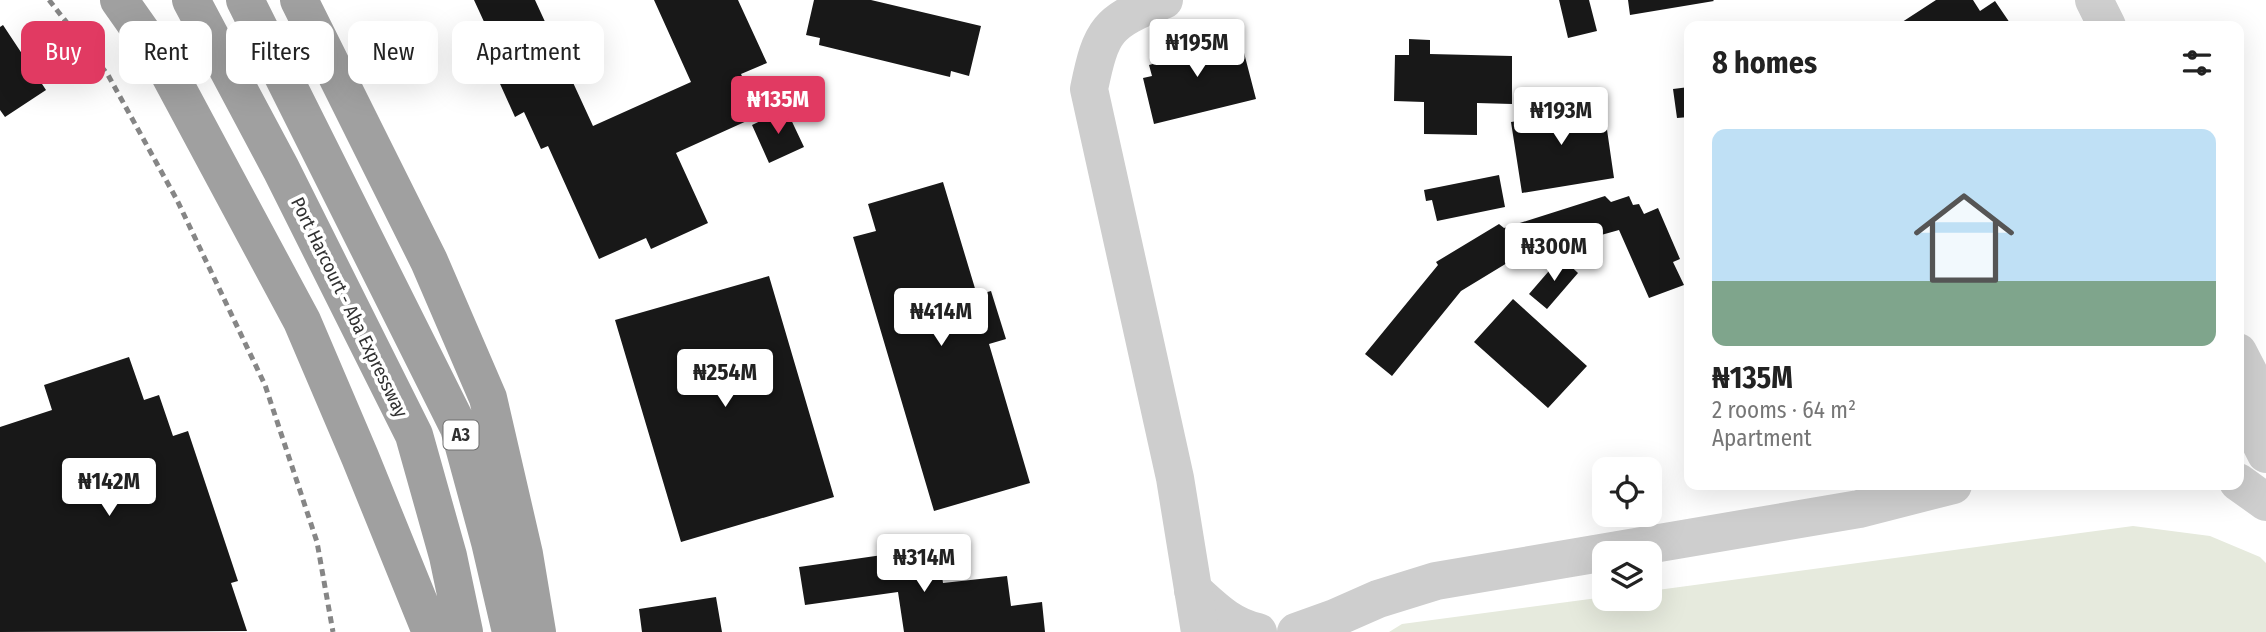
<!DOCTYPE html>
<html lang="en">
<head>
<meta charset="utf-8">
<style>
  body { margin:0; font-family:"Fira Sans Condensed",sans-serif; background:#f6f6f6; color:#222; height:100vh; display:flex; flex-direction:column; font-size:26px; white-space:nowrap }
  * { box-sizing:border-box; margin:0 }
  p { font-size:23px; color:#767676 }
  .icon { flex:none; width:38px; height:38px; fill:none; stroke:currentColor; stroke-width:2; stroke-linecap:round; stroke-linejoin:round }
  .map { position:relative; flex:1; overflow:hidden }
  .sheet { position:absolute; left:1684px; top:21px; width:560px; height:469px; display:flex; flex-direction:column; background:#fff; border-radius:14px; box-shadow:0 7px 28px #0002 }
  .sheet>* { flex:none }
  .top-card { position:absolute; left:21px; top:21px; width:665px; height:63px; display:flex; gap:14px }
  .controls { position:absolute; left:1592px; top:457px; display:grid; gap:14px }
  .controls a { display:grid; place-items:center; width:70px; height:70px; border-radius:14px; background:#fff; box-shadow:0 7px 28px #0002; font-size:35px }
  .price { position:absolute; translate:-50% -60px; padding:0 16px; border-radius:7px; background:#fff; color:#222; font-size:23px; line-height:46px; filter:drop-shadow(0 2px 4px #0008) }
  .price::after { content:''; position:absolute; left:50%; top:42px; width:21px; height:16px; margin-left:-10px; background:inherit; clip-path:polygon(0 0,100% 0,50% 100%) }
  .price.selected { background:#e13a62; color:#fff }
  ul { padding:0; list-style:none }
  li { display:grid; align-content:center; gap:14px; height:371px; padding:0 28px }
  li span { display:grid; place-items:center; height:217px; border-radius:14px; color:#555 }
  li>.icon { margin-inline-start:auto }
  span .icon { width:126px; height:126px; fill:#fffc; stroke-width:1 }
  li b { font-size:30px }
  h2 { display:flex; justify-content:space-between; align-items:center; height:84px; padding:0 28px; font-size:30px }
  .pill { padding:0 24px; border-radius:14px; background:#fff; box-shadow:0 7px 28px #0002; font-size:24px; line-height:63px }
  .pill.selected { background:#e13a62; color:#fff }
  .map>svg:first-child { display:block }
</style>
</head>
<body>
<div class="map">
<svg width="2266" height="632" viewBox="0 0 2266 632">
  <rect width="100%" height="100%" fill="#fff"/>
  <path fill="#e6eadd" d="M2133 526 2210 536 2260 557 2266 563V632H1389L1402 624 1605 597 1650 598V591Z"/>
  <path fill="#181818" d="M474 0H535L593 126 691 82 654 0H738L767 63 741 74 760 115 676 153 708 223 651 249 646 238 599 259 548 146 541 149 524 112 515 117 487 55 497 50Z
    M814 0H871L981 26 969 76 951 71 950 77 819 45 820 38 806 35Z
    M1559 0H1589L1597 31 1568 38Z
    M1628 0H1713L1714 1 1630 15Z
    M1936 0H1973L1980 11 1995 1 2012 26H1896Z
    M3 25 46 90 5 117 0 110V27Z
    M1211 30 1216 51 1242 45 1256 99 1154 124 1143 78 1152 76 1149 65 1168 60 1163 42Z
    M1409 39 1430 40V54L1512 56V104L1477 103V135L1424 134V102L1394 101 1395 55H1409Z
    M1689 87V117L1677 118 1673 89Z
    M1565 98 1568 114 1604 109 1614 178 1522 193 1511 122 1532 119 1530 103Z
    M786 109 804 147 769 163 752 125Z
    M1499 175 1505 207 1437 221 1432 200 1426 201 1424 190Z
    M943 182 977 295 991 291 1006 339 989 344 1030 483 934 511 853 237 876 231 868 204Z
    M1605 196 1611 202 1629 196 1633 205 1639 204 1644 214 1658 208 1680 259 1673 262 1684 285 1649 298 1619 230 1512 260 1461 291 1392 376 1365 354 1438 265 1436 262 1499 224 1504 228Z
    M1561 257 1578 273 1547 309 1529 294Z
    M769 276 834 497 681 542 615 320Z
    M1513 299 1587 366 1548 408 1474 342Z
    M129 357 144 400 159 395 173 436 188 431 238 581 231 583 247 631 0 632V427L52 410 44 385Z
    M938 547 943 583 1007 576 1011 606 1042 602 1045 632H904L898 592 805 605 799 567Z
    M716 597 722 632H642L639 609Z"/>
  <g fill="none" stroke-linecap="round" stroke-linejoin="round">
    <path stroke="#cecece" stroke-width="38" d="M2238 482 2266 502
      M1193 590C1214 609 1230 626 1258 632
      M1296 632 1335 618 1378 599 1436 581 1859 509 1953 485"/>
    <path stroke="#cecece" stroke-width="38" d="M1164 0C1107 21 1101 30 1089 89L1175 478 1200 632
      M2094 0 2107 26
      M2238 352 2266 406
      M2238 398 2266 454"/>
    <path stroke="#a0a0a0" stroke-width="38" d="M119 0 164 64 302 321 360 457 431 632
      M191 0 281 169 414 435 448 556 464 632
      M245 0 459 428 490 542 511 632
      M299 0 429 261 488 398 524 554 537 632"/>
    <path stroke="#868686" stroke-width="5" stroke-dasharray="7 5" stroke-linecap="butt" d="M49 0 108 75 177 200 265 385 317 542 333 632"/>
  </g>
  <g text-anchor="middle" stroke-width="7" stroke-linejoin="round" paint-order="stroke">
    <rect fill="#fff" stroke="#6f6f6f" stroke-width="2" x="443.5" y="420.5" width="35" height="29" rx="5"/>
    <g font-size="18" font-weight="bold" fill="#313131">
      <text x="461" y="441">A3</text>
    </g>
    <g font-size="19" fill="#313131" stroke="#fff">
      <text transform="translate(350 307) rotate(64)" y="7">Port Harcourt - Aba Expressway</text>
    </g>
  </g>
</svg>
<div class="controls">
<a><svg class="icon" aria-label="locate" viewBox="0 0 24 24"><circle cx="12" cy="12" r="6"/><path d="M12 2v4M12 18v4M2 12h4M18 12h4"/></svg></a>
<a><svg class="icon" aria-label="layers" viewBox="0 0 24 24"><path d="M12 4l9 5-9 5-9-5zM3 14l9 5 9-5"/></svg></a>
</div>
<b class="price" style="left:1197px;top:79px">₦195M</b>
<b class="price selected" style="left:778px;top:136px">₦135M</b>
<b class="price" style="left:1561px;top:147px">₦193M</b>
<b class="price" style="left:1554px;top:283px">₦300M</b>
<b class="price" style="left:941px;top:348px">₦414M</b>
<b class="price" style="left:725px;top:409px">₦254M</b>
<b class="price" style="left:109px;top:518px">₦142M</b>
<b class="price" style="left:924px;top:594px">₦314M</b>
<div class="top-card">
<a class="pill selected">Buy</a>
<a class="pill">Rent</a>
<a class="pill">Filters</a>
<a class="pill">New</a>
<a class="pill">Apartment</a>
</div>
<section class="sheet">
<h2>8 homes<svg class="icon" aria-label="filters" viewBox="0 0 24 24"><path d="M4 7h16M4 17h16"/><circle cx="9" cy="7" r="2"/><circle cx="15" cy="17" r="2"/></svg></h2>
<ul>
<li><span style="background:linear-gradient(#bfe0f5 70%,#7fa58c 0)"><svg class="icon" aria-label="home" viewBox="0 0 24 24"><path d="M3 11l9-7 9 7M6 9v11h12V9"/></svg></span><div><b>₦135M</b><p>2 rooms · 64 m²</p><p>Apartment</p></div></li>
</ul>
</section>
</div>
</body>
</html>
